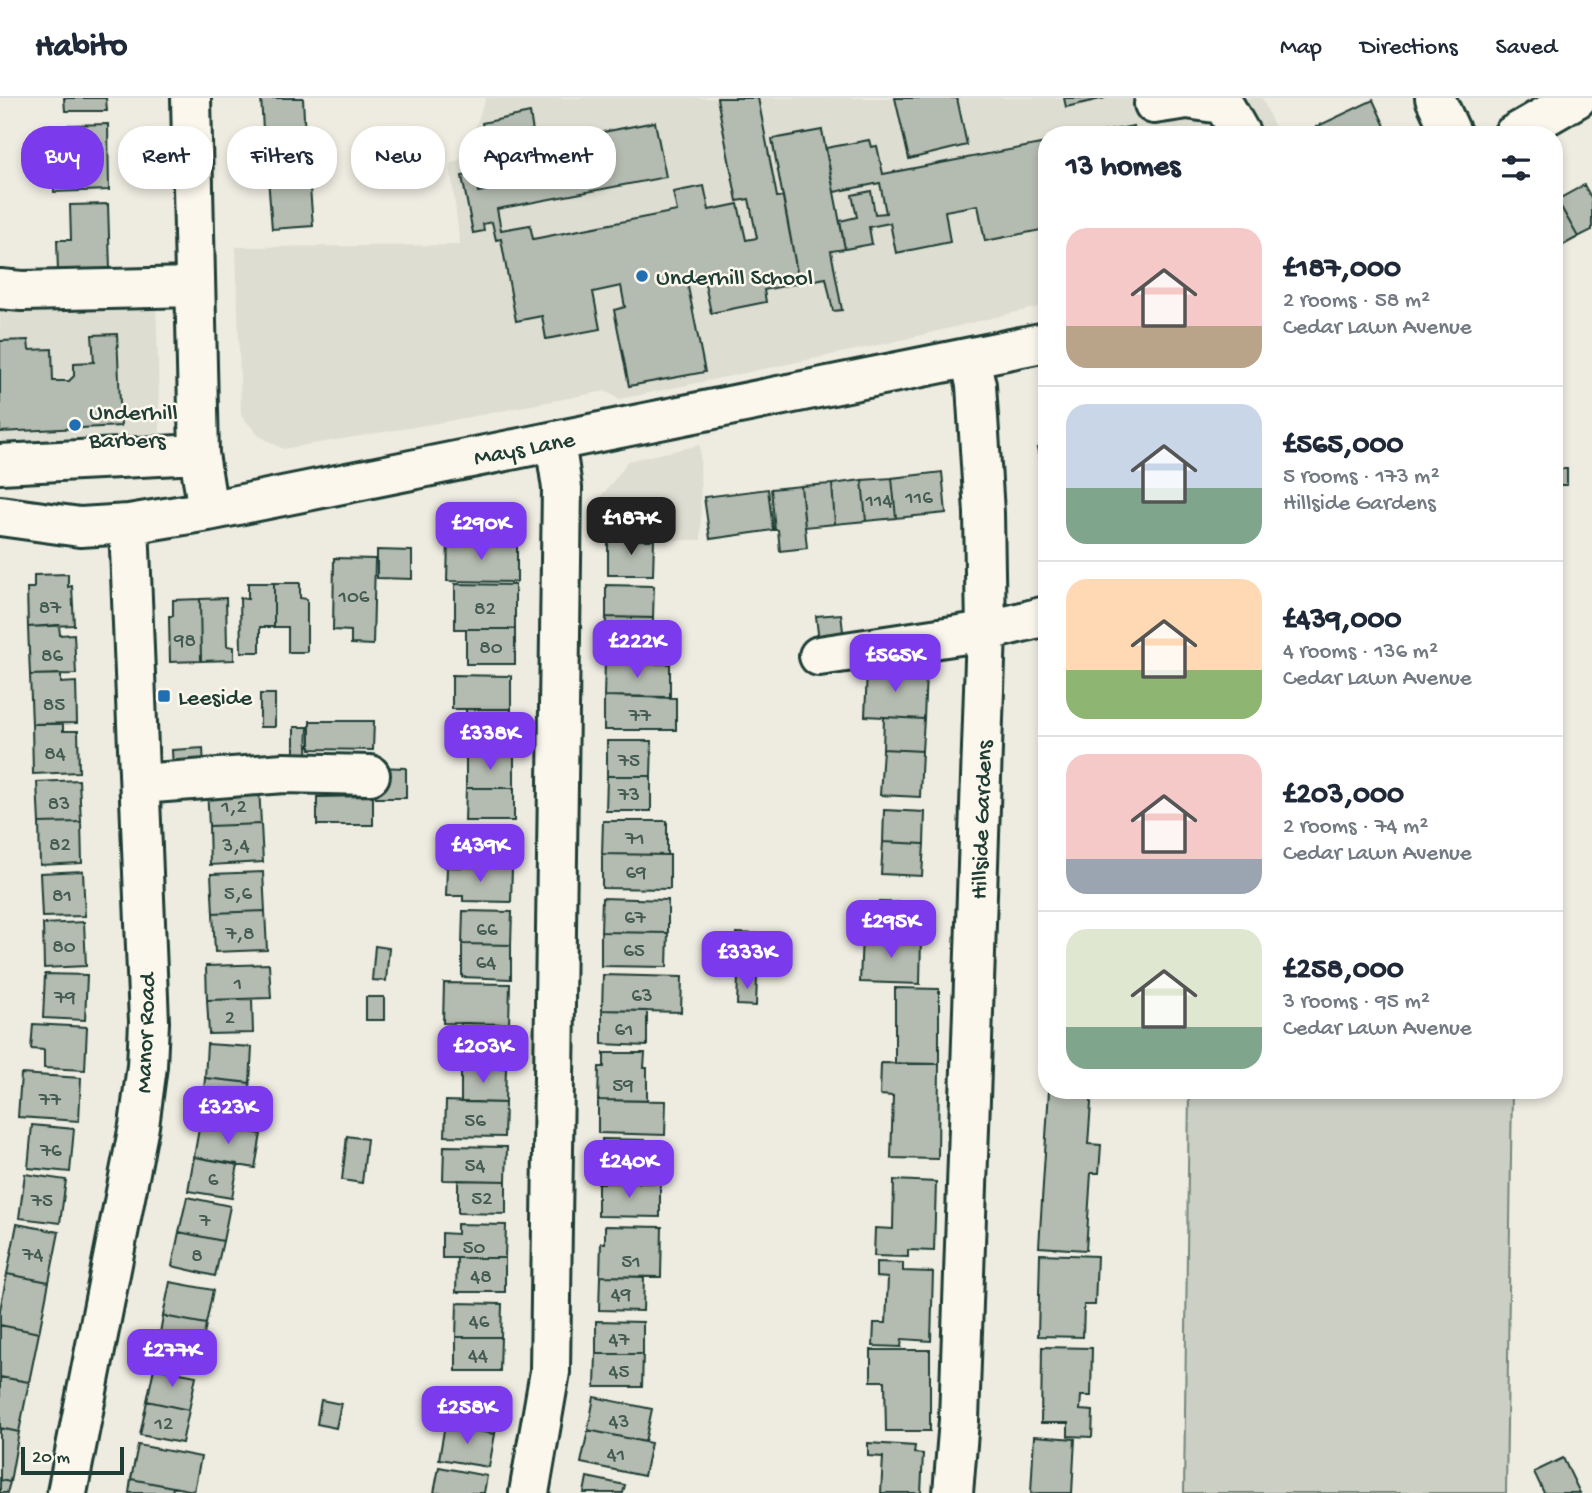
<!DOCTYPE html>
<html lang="en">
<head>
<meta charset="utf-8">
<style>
  body { margin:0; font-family:"Gochi Hand",sans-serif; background:#f2f2f3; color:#1f2937; height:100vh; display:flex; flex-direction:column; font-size:26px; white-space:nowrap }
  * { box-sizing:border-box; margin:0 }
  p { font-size:23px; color:#747a83 }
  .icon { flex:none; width:38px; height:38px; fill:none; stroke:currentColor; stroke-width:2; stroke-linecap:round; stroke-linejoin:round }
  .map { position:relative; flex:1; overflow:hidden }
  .panel { position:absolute; left:1038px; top:28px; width:525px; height:973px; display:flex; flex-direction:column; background:#fff; border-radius:28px; box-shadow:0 4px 10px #0003 }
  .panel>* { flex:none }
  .banner { position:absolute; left:21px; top:28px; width:665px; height:63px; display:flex; gap:14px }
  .scale { position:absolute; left:21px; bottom:18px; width:103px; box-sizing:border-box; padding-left:7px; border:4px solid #1f3d34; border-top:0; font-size:19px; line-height:24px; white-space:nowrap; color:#1f3d34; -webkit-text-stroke:5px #fbf7ec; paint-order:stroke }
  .price { position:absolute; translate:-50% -60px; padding:0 16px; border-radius:14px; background:#7c3aed; color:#fff; font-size:23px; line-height:46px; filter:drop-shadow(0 2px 4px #0008) }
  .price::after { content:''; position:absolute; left:50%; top:42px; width:21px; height:16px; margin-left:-10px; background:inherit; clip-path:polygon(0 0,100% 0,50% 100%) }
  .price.selected { background:#222; color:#fff }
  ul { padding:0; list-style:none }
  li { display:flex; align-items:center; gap:21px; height:175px; padding:0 28px }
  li+li { border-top:2px solid #e0e1e3 }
  li span { display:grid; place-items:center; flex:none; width:196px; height:140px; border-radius:21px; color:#555 }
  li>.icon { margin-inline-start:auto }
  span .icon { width:84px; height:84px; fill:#fffc; stroke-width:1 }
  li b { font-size:30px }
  h2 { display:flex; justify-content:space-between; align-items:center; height:84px; padding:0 28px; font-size:30px }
  .pill { padding:0 24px; border-radius:28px; background:#fff; box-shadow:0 4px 10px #0003; font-size:24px; line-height:63px }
  .pill.selected { background:#7c3aed; color:#fff }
  header { display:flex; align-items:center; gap:42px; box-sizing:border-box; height:98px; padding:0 35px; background:#fff; border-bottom:2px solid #e0e1e3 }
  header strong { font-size:33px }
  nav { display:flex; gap:38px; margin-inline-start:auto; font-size:24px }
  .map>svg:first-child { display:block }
</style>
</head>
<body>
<header>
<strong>Habito</strong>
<nav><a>Map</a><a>Directions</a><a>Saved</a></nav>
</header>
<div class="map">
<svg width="1592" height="1395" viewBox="0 0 1592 1395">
  <rect width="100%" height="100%" fill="#eeece1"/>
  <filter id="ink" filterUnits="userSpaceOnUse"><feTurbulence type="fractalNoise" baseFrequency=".0143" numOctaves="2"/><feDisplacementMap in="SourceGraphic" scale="14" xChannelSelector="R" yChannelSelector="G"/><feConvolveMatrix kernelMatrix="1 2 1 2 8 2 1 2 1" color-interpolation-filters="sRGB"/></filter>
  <g filter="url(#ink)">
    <path fill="#ddddd2" d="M486 0H1262L1278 37H1046V207L884 246 620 301 605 293 443 324 283 351 258 337 241 317 236 149 460 147 450 66 464 59Z
      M0 173 156 198 160 342 0 349Z
      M700 347 701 442H588L595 406 623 371 627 363Z"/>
    <path fill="#cbcfc4" stroke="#75867c" stroke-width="2" d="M1189 992H1512L1506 1395H1184Z"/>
    <path fill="#b4bbb0" stroke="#1f3d34" stroke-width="2" d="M64 0H106L107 13H65Z
      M261 0H303L306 60 265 62Z
      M717 0H758L777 99 783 98 799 185 764 192 766 204 711 215 703 176 686 179 705 274 629 288 614 212 625 209 621 188 593 194 600 231 546 241 542 218 516 223 501 141 496 142 492 124 483 126 484 133 473 135 462 78 475 76 478 94 496 91 489 56 655 24 666 79 497 111 501 132 530 127 533 141 677 113 673 94 704 88 709 112 738 106 746 142 757 140 749 101 737 103Z
      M895 0H957L967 47 909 61Z
      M1064 0H1105L1066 9Z
      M1373 2 1389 37H1302L1301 36Z
      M530 15 533 34 485 44 482 25Z
      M108 26 109 92 54 94V61H68V27Z
      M1134 28 1136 37H1087Z
      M822 32 845 151 831 153 842 212 833 213 826 180 799 185 772 41Z
      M869 42 871 49 877 48 883 76 1046 45V131L985 143 978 107 945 113 950 144 896 155 890 125 869 129 872 146 845 151 840 123 857 119 852 97 871 93 875 116 886 115 880 85 834 94 826 50Z
      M308 64 313 128 272 131 267 67Z
      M1584 87 1592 101V132L1578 139 1557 102Z
      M1557 102 1578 139 1554 152V104Z
      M108 106 110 171 58 175 57 142H71L70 107Z
      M117 236 121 328 0 334V243L28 242 29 252 52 251 53 283H69L74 278V265L94 264 92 237Z
      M1046 348V383L1037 350Z
      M1554 371H1567V387H1554Z
      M942 374 946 415 896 420 892 380Z
      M892 380 896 420 866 423 862 382Z
      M862 382 866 423 835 426 832 386Z
      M832 386 835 426 805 429 801 388Z
      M801 388 807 450 780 453 778 432H775L771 391Z
      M768 391 773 432 710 441 704 399Z
      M609 407H654V442H608Z
      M448 441H488V447L517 448V484L447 483Z
      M608 442H654L653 477H608Z
      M377 452 412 453V481L377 480Z
      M334 460 375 461 373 547 351 546V533L333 532Z
      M68 476V489L72 488 74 527 28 529 27 490H34V477Z
      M248 485H274V529H260V554H241L240 500 248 501Z
      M274 485H300V500L307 501V554H288V529H274Z
      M455 486 515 487V531H455Z
      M606 487 654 488 653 520 606 519Z
      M226 500 227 548 234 549V562L201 563 200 501Z
      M200 501 201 563 170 564 169 518H173V502Z
      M841 516 844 542 819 544 816 518Z
      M606 519 653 520 652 553 605 552Z
      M59 527 60 537 74 536 76 576 30 577 28 529Z
      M466 531H515V566H466Z
      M605 565 670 566V599L604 598Z
      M867 572 926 575 924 621 865 618Z
      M61 576V585L76 584 77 625 32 626 30 577Z
      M452 577 511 578V611H452Z
      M260 596H275V629H260Z
      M604 598 676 600V632H604Z
      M466 611H511L510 645H466Z
      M884 619 924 621 922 653 883 651Z
      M310 623H374L373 652 310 651Z
      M32 626H63V633H78L79 674 33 676Z
      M294 629H308L307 656H294Z
      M607 643H652L651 678H607Z
      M203 650 204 670 173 672 172 652Z
      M883 651 922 653 920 699 880 697Z
      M466 657 514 658V690H466Z
      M376 669 406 670V700H376Z
      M607 678H651V713H606Z
      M79 682 81 724 39 725 37 684Z
      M259 687 261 726 209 728 207 689Z
      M466 690H514V723H465Z
      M373 698V727H317V699Z
      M884 712 925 714 924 746 883 744Z
      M603 723H667V757L602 756Z
      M81 724 82 765 40 767 39 725Z
      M261 726 263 764 210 767 209 728Z
      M444 734 512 735V770L444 769Z
      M883 744 924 746 922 778 881 776Z
      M602 756 670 757V791L602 790Z
      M447 769 512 770 511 804 463 803V798H446Z
      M83 773 85 818 42 819 40 775Z
      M263 774 265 813 213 815 211 776Z
      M602 800 668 802V835L601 834Z
      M878 804 922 805 921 839 878 838Z
      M265 813 267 852 215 854 213 815Z
      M463 813 512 814 511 847 462 846Z
      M84 824 86 868 44 870 43 826Z
      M601 834 668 835 667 869 601 868Z
      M736 835 760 836 759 873H735Z
      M862 837 921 839 920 886 860 884Z
      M462 846 511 847V881L462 879Z
      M375 848 389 850 386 883 372 882Z
      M269 866 271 900 207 902 206 868Z
      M45 876 87 877 85 922 43 920Z
      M603 877 682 879 681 914 602 912Z
      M738 878H757L756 908 737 907Z
      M444 885 510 886 509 926 443 925Z
      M895 890 939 891V966H895Z
      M366 899H384V922H366Z
      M252 901 253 935 209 936 207 902Z
      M602 912 647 913V948L602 946Z
      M461 925 509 926 508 960 460 959Z
      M33 926 87 929 85 972 44 970V952L31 951Z
      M207 946 252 949 250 985 205 980Z
      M604 955H645L644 970H647V1003L598 1002 599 969H604Z
      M881 965 939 966 938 1061 891 1060 893 998 880 997Z
      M461 969 506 970 505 1005 461 1004Z
      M21 976 81 980 79 1023 18 1019Z
      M205 980 250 985 247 1020 202 1016Z
      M1049 992H1092L1088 1046 1101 1047 1099 1075H1091L1086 1152 1039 1149Z
      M598 1002 666 1003 665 1037 598 1035Z
      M446 1003 505 1005 504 1039 445 1038Z
      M200 1025 261 1036 255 1070 194 1059Z
      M32 1027 74 1031 70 1074 28 1070Z
      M347 1038 367 1041 362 1085 342 1082Z
      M602 1041 645 1042V1085H598V1051L602 1052Z
      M444 1048 507 1049 506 1083 443 1082Z
      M194 1059 238 1066 232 1100 188 1093Z
      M25 1076 66 1082 60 1125 19 1120Z
      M458 1082 506 1083V1116L458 1115Z
      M894 1082 936 1084 934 1153 908 1152V1159L874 1158 875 1130 893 1131Z
      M598 1085H660V1119L598 1118Z
      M187 1099 230 1108 223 1143 179 1134Z
      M17 1126 59 1134 49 1184 7 1176Z
      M457 1126 506 1127 505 1160H442V1135L457 1136Z
      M605 1128 662 1129 661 1179 600 1178 601 1145H605Z
      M179 1134 223 1143 215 1178 172 1168Z
      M1040 1156 1097 1158 1095 1207H1084L1083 1239 1038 1238Z
      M457 1160H505V1194H456Z
      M876 1164 903 1165V1173L933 1174 931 1243 902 1241 901 1249 873 1248 874 1225H886L888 1180 876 1179Z
      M7 1176 49 1184 39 1235 0 1227V1212Z
      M600 1178 644 1179 643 1213 599 1212Z
      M170 1184 213 1192 206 1226 163 1218Z
      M457 1205 502 1206 501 1239H456Z
      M163 1218 206 1226 200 1260 157 1252Z
      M596 1223 643 1224V1256H596Z
      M0 1227 39 1235 29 1284 0 1279Z
      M456 1239H501L500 1273H456Z
      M1042 1249 1092 1250 1091 1298H1081L1080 1312 1093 1313 1092 1339 1068 1338V1325H1041Z
      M871 1252H930V1333H886L885 1283H871Z
      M596 1256H643L642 1289H595Z
      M154 1270 196 1278 189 1312 147 1303Z
      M0 1279 29 1284 19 1334 0 1330Z
      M451 1293 501 1302 495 1336 445 1327Z
      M594 1299 652 1311 645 1344 588 1332Z
      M321 1302 341 1306 336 1330 317 1326Z
      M147 1303 189 1312 182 1345 140 1337Z
      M445 1327 495 1336 489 1369 439 1361Z
      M0 1330 19 1334 10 1384 0 1382Z
      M588 1332 651 1345 644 1378 581 1365Z
      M1034 1338 1075 1341 1072 1395H1031Z
      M868 1345 915 1348 914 1355 923 1356 921 1395H881L883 1359 868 1358Z
      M138 1347 201 1359 194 1393 131 1381Z
      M1563 1360 1580 1395H1544L1534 1374Z
      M439 1369 487 1378 484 1395H434Z
      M587 1379 625 1387 623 1395H584Z
      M131 1381 173 1389 172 1395H129Z
      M0 1382 10 1384 7 1395H0Z"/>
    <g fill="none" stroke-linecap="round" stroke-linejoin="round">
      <defs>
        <path id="minor" d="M191 0 199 356 208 413
          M1220 0 1241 37
          M1435 0 1452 37
          M1154 6 1187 1 1222 6
          M1513 37 1577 0
          M0 191 22 193 194 189
          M0 366 199 356
          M0 418 80 429 129 426 208 413 1046 244
          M819 558 986 533 1046 518
          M140 686 284 675 370 677
          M67 1395 139 1028 147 968 149 924 129 426
          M529 1395 550 1274 562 390 555 343
          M953 1395 959 1322 986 533 984 415 976 287 970 260"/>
      </defs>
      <use href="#minor" stroke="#1f3d34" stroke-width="44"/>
      <use href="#minor" stroke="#fbf7ec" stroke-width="38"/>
    </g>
  </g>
  <g fill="#1f6fb2" stroke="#fbf7ec" stroke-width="2.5">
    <circle cx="642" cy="178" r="7"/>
    <circle cx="75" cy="327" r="7"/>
    <rect x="157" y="591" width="14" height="14" rx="3.5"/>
  </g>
  <g text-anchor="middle" stroke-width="5" stroke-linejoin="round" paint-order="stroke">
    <g font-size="21" fill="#445c53">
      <text x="919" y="405">116</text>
      <text x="879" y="408">114</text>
      <text x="354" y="504">106</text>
      <text x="50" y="515">87</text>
      <text x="485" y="516">82</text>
      <text x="185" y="548">98</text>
      <text x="491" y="555">80</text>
      <text x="52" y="563">86</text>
      <text x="54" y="612">85</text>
      <text x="640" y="623">77</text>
      <text x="55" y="661">84</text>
      <text x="629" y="668">75</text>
      <text x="629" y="702">73</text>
      <text x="59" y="711">83</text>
      <text x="234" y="714">1,2</text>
      <text x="635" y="746">71</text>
      <text x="60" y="752">82</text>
      <text x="236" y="753">3,4</text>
      <text x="636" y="780">69</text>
      <text x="238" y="801">5,6</text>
      <text x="62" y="803">81</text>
      <text x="635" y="825">67</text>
      <text x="487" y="837">66</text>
      <text x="240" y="841">7,8</text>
      <text x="64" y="854">80</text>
      <text x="634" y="858">65</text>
      <text x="486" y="870">64</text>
      <text x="238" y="891">1</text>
      <text x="642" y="903">63</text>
      <text x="65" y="905">79</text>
      <text x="230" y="925">2</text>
      <text x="624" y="937">61</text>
      <text x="623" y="993">59</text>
      <text x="50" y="1007">77</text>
      <text x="475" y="1028">56</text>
      <text x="51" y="1058">76</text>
      <text x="475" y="1073">54</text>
      <text x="213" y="1087">6</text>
      <text x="482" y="1106">52</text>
      <text x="42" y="1108">75</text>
      <text x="205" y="1128">7</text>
      <text x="474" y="1155">50</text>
      <text x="33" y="1162">74</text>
      <text x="197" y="1163">8</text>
      <text x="631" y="1169">51</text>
      <text x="481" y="1184">48</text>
      <text x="621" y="1202">49</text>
      <text x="479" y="1229">46</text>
      <text x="619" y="1247">47</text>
      <text x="478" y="1263">44</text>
      <text x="619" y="1279">45</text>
      <text x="619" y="1329">43</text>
      <text x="164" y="1331">12</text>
      <text x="616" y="1362">41</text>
    </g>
    <g font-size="24" fill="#1f3d34" stroke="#fbf7ec" text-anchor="start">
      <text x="656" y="186">Underhill School</text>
      <text x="89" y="321">Underhill<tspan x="89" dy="28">Barbers</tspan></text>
      <text x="178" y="606">Leeside</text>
    </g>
    <g font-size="24" fill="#1f3d34" stroke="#fbf7ec">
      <text transform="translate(524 349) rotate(-11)" y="8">Mays Lane</text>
      <text transform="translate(980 722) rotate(-88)" y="8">Hillside Gardens</text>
      <text transform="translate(144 935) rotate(-88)" y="8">Manor Road</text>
    </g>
  </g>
</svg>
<div class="scale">20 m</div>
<b class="price selected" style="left:631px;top:459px">£187K</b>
<b class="price" style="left:481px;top:464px">£290K</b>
<b class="price" style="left:637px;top:582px">£222K</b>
<b class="price" style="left:895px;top:596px">£565K</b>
<b class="price" style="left:490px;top:674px">£338K</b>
<b class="price" style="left:480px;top:786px">£439K</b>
<b class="price" style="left:891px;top:862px">£295K</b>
<b class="price" style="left:747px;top:893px">£333K</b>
<b class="price" style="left:483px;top:987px">£203K</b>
<b class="price" style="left:228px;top:1048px">£323K</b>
<b class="price" style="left:629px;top:1102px">£240K</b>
<b class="price" style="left:172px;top:1291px">£277K</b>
<b class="price" style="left:467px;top:1348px">£258K</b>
<div class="banner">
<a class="pill selected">Buy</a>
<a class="pill">Rent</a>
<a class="pill">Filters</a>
<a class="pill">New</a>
<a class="pill">Apartment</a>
</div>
<section class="panel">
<h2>13 homes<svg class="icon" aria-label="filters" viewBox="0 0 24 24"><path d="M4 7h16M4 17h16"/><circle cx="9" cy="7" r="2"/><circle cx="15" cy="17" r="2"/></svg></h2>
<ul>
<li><span style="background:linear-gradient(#f6c9c9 70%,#b9a48a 0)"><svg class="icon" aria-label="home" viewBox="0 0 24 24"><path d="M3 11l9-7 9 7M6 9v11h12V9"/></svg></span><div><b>£187,000</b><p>2 rooms · 58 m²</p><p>Cedar Lawn Avenue</p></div></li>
<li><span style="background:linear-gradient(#c9d6e8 60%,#7fa58c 0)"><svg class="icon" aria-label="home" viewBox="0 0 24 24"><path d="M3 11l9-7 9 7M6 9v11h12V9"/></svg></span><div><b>£565,000</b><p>5 rooms · 173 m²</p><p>Hillside Gardens</p></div></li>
<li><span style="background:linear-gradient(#ffd9b3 65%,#8fb573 0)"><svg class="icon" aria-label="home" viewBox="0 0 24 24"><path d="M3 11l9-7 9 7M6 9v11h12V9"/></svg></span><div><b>£439,000</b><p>4 rooms · 136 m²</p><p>Cedar Lawn Avenue</p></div></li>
<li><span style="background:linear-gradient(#f6c9c9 75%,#9aa5b1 0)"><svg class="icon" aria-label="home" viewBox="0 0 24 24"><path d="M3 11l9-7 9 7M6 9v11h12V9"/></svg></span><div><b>£203,000</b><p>2 rooms · 74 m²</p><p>Cedar Lawn Avenue</p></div></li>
<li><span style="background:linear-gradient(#dfe7d0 70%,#7fa58c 0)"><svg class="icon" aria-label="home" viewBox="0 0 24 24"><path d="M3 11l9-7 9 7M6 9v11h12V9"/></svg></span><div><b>£258,000</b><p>3 rooms · 95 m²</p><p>Cedar Lawn Avenue</p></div></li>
</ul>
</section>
</div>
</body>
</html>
